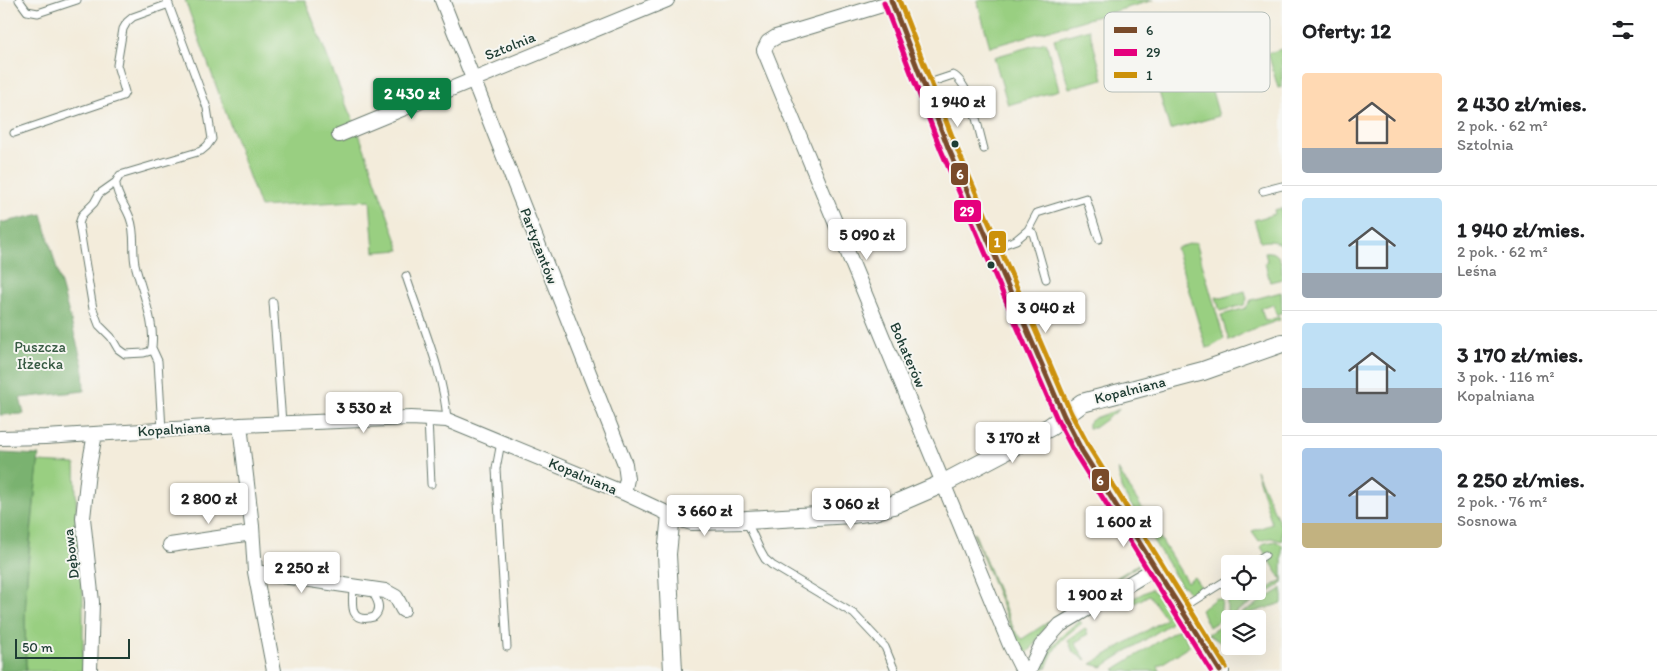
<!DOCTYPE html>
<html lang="pl">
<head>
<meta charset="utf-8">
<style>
  body { margin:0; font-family:Itim,sans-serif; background:#f6f6f6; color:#202124; height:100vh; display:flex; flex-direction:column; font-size:19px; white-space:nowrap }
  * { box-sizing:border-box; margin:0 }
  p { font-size:16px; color:#757577 }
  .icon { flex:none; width:28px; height:28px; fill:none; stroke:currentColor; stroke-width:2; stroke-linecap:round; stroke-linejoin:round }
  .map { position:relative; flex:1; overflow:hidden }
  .side { display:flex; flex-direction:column; background:#fff; width:375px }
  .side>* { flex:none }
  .buttons { position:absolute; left:1221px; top:555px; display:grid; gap:10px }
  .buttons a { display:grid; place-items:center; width:45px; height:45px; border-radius:5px; background:#fff; box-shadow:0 5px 20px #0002; font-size:25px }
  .scale { position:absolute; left:15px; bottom:12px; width:115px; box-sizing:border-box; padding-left:5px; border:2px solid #1f3d34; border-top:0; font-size:14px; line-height:18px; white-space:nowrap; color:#1f3d34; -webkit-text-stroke:4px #f6f6f2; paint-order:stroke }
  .price { position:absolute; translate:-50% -42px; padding:0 11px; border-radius:5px; background:#fff; color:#222; font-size:16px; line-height:32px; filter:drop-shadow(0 1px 2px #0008) }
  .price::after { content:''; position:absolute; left:50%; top:30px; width:15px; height:11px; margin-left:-8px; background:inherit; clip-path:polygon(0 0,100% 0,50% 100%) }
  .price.current { background:#0b8043; color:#fff }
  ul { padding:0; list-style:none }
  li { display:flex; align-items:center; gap:15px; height:125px; padding:0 20px }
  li+li { border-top:1px solid #e0e0e0 }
  li span { display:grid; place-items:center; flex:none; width:140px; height:100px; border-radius:5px; color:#555 }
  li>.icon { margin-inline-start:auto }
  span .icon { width:60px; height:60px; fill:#fffc; stroke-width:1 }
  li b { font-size:21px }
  h2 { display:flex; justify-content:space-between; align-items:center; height:60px; padding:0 20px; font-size:21px }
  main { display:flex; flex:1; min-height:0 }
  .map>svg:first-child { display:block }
</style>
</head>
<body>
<main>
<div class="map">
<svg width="1282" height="671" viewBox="0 0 1282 671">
  <rect width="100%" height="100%" fill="#f6f6f2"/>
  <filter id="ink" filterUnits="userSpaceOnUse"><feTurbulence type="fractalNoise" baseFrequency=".02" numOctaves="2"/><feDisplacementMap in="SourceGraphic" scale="10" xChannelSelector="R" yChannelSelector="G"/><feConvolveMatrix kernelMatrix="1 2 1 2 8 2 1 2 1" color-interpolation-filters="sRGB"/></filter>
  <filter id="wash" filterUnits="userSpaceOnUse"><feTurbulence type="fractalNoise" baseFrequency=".0096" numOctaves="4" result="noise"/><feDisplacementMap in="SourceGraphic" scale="20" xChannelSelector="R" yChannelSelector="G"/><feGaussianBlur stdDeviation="1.12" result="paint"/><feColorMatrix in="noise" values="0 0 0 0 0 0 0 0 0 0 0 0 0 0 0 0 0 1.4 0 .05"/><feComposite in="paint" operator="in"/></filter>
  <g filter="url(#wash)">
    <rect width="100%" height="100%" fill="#f3ecdb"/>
    <path fill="#99cf81" stroke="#5c865a" d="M185 0H305L349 112 357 128 400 250 374 252 370 200 260 207Z
      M977 0H1154L990 47Z
      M1193 23 1219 116 1170 130 1143 36Z
      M1089 29 1103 79 1069 88 1054 39Z
      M1046 42 1059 90 1008 105 994 57Z
      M1282 49V87L1278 88 1268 53Z
      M1282 208V245C1275 241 1269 240 1261 242L1254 220 1275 214 1274 210Z
      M1196 242 1224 339 1211 347 1206 348 1176 248Z
      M1265 252C1282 250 1282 265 1282 279L1270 282 1265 263 1267 261Z
      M1245 291 1247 299 1244 305 1220 311 1216 297 1221 298Z
      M1281 292 1282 312 1277 316 1273 304 1261 308 1265 321 1279 317 1280 320 1248 331 1229 341 1221 315 1246 308 1251 300Z
      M1120 409 1094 428H1088V423L1095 418Z
      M38 462 75 464 77 523 83 578V671H26L25 618 26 589Z
      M1118 469 1187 582 1194 577 1201 587 1190 595 1185 587 1181 585 1124 494 1121 488Z
      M1256 470 1280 524 1282 523V541L1271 538 1259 541 1252 531 1272 524Z
      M974 532 1014 630 1022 639 1138 564 1139 565 1047 624 1031 649 1026 654 1023 652 1014 635 973 533Z
      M1276 541 1282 545V580L1261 547 1265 543Z
      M1282 580V582L1279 586 1227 617V600L1245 604Z
      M1282 588V603L1232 619 1280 590Z
      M1151 589 1158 595 1172 618 1170 624 1102 667 1091 664 1166 619 1149 595 1135 603 1132 599Z
      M1216 598 1222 600 1220 620 1209 627 1201 610Z
      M1080 621 1082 623C1061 639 1055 644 1046 669L1040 668C1050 647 1061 634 1080 621Z
      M1224 624 1231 650 1208 634Z
      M1085 628 1088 634 1075 643 1086 660 1073 652 1068 640Z
      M1177 630H1180L1190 646 1158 666 1160 671H1115L1116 668Z"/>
    <path fill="#7ab26f" stroke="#4c7852" d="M42 214 83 366 84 391 20 398 24 414 0 415V223Z
      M0 453 39 455 28 559 25 618 26 671H0Z"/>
  </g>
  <g filter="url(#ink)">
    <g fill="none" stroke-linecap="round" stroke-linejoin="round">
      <defs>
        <path id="service" d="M19 0 27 11 38 13 77 0
          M923 85 953 75C970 83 979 131 984 149
          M14 133 123 96 125 92 117 65 123 29 127 22 133 17 169 4
          M116 182C115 194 126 206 130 218 136 233 132 249 135 264 140 287 158 328 151 351L144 353 125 354 118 349 111 337 99 325 93 309 79 224 82 215 94 203 99 194 116 182 120 175 201 151 207 146 212 139 207 108 167 0
          M1263 191 1282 186
          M991 249 1016 240 1028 230
          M406 276C421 322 444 373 447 420
          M1046 279 1033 233 1028 230 1037 213 1086 198 1099 239
          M273 302 282 423
          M152 348 158 361 162 430
          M428 419 431 484
          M501 442 496 469 507 647
          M746 520 761 552 765 559 772 565 854 614 885 647 895 671
          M1251 564 1265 555
          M353 588C352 605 349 624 374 617 383 609 377 599 371 590
          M1182 608 1230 578"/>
        <path id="minor" d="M442 0 625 464 627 479 624 493
          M892 2 776 37 768 42 764 50 1010 645 1023 671
          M339 135 667 0
          M240 425 252 526 255 572 274 671
          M0 438 45 437 240 425 411 418 447 420 624 493 671 515
          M170 545 252 533
          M255 572 385 591 396 597 403 610
          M90 671 92 602 83 518 88 472 95 434
          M1029 671 1041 646 1060 625 1156 568"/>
        <path id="tertiary" d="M891 0 948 147 1064 416 1082 451 1220 671
          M673 671 667 554 671 515 692 521 746 520 852 514 874 511 893 505 944 483 1050 427 1082 403 1203 371 1282 343"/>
      </defs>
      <use href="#service" stroke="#697a6e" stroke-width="9"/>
      <use href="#minor" stroke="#697a6e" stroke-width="16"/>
      <use href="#tertiary" stroke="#697a6e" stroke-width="20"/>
      <use href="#service" stroke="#fff" stroke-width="7"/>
      <use href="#minor" stroke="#fff" stroke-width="14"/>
      <use href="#tertiary" stroke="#fff" stroke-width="18"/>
      <defs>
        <path id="bus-1" d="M891 0 948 147 1064 416 1082 451 1220 671"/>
        <path id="bus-2" d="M884 3 941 150 1057 419 1076 455 1211 671"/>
        <path id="bus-3" d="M899 0 955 144 1071 413 1089 447 1226 667"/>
      </defs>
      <use href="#bus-1" stroke="#f6f6f2" stroke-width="9"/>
      <use href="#bus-2" stroke="#f6f6f2" stroke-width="9"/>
      <use href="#bus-3" stroke="#f6f6f2" stroke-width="9"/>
      <use href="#bus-1" stroke="#7a4b2a" stroke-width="5"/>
      <use href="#bus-2" stroke="#e5007d" stroke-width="5"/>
      <use href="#bus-3" stroke="#cc910a" stroke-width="5"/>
    </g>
  </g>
  <g fill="#1f3d34" stroke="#f6f6f2" stroke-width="2">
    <circle cx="955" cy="144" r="4.5"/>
    <circle cx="991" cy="265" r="4.5"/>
  </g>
  <g text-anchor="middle" stroke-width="4" stroke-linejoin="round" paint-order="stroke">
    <g font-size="15" fill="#1f3d34" stroke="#f6f6f2">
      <text transform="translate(510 46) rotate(-22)" y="5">Sztolnia</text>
      <text transform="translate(539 246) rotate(69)" y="5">Partyzantów</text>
      <text transform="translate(908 355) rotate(67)" y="5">Bohaterów</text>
      <text transform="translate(1130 390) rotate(-14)" y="5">Kopalniana</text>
      <text transform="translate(174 429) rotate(-4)" y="5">Kopalniana</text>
      <text transform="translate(583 476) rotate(23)" y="5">Kopalniana</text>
      <text transform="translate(71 554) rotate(-97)" y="5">Dębowa</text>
    </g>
    <g font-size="15" fill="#375a43" stroke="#f6f6f2">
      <text x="40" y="352">Puszcza<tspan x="40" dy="17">Iłżecka</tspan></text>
    </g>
  </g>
  <rect x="1104" y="12" width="166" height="80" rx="8" fill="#f6f6f2" stroke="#b6beb9" stroke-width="1"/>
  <rect x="1114" y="27" width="23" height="6" fill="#7a4b2a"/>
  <rect x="1114" y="49" width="23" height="7" fill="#e5007d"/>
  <rect x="1114" y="72" width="23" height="6" fill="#cc910a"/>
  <g font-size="14" fill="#1f3d34">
    <text x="1146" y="35">6</text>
    <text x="1146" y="57">29</text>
    <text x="1146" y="80">1</text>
  </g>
  <g stroke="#f6f6f2" stroke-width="2">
    <rect x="950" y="162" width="19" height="24" rx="5" fill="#7a4b2a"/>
    <rect x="953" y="199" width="29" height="24" rx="5" fill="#e5007d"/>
    <rect x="988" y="230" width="19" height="24" rx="5" fill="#cc910a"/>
    <rect x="1091" y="468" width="19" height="24" rx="5" fill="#7a4b2a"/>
  </g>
  <g font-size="14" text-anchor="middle" font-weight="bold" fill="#fff">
    <text x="960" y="179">6</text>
    <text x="967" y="216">29</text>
    <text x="997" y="247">1</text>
    <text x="1100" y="485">6</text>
  </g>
</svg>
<div class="buttons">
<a><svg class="icon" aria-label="locate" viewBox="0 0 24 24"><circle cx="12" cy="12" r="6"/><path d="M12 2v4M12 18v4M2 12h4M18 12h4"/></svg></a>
<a><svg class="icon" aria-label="layers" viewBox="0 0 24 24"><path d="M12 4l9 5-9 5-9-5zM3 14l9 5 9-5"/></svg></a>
</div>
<div class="scale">50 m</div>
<b class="price current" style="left:412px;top:120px">2 430 zł</b>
<b class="price" style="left:958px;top:128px">1 940 zł</b>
<b class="price" style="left:867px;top:261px">5 090 zł</b>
<b class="price" style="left:1046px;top:334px">3 040 zł</b>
<b class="price" style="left:364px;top:434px">3 530 zł</b>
<b class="price" style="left:1013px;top:464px">3 170 zł</b>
<b class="price" style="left:209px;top:525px">2 800 zł</b>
<b class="price" style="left:851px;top:530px">3 060 zł</b>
<b class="price" style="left:705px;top:537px">3 660 zł</b>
<b class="price" style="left:1124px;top:548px">1 600 zł</b>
<b class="price" style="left:302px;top:594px">2 250 zł</b>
<b class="price" style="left:1095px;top:621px">1 900 zł</b>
</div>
<section class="side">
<h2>Oferty: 12<svg class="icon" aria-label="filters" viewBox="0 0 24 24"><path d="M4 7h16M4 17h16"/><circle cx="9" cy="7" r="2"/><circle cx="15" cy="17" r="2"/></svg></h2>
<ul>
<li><span style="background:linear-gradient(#ffd9b3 75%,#9aa5b1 0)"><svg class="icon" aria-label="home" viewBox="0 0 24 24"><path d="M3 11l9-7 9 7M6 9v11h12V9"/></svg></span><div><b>2 430 zł/mies.</b><p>2 pok. · 62 m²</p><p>Sztolnia</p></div></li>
<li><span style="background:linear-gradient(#bfe0f5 75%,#9aa5b1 0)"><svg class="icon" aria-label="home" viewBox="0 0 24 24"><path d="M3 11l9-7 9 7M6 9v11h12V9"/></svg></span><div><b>1 940 zł/mies.</b><p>2 pok. · 62 m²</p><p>Leśna</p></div></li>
<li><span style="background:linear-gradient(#bfe0f5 65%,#9aa5b1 0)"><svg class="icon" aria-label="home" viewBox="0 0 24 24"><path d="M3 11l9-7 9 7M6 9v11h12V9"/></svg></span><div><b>3 170 zł/mies.</b><p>3 pok. · 116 m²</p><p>Kopalniana</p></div></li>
<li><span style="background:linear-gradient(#a9c7e8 75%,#c2b280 0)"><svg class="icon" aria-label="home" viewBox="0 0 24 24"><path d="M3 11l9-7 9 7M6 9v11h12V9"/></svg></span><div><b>2 250 zł/mies.</b><p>2 pok. · 76 m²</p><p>Sosnowa</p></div></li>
</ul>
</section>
</main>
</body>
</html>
